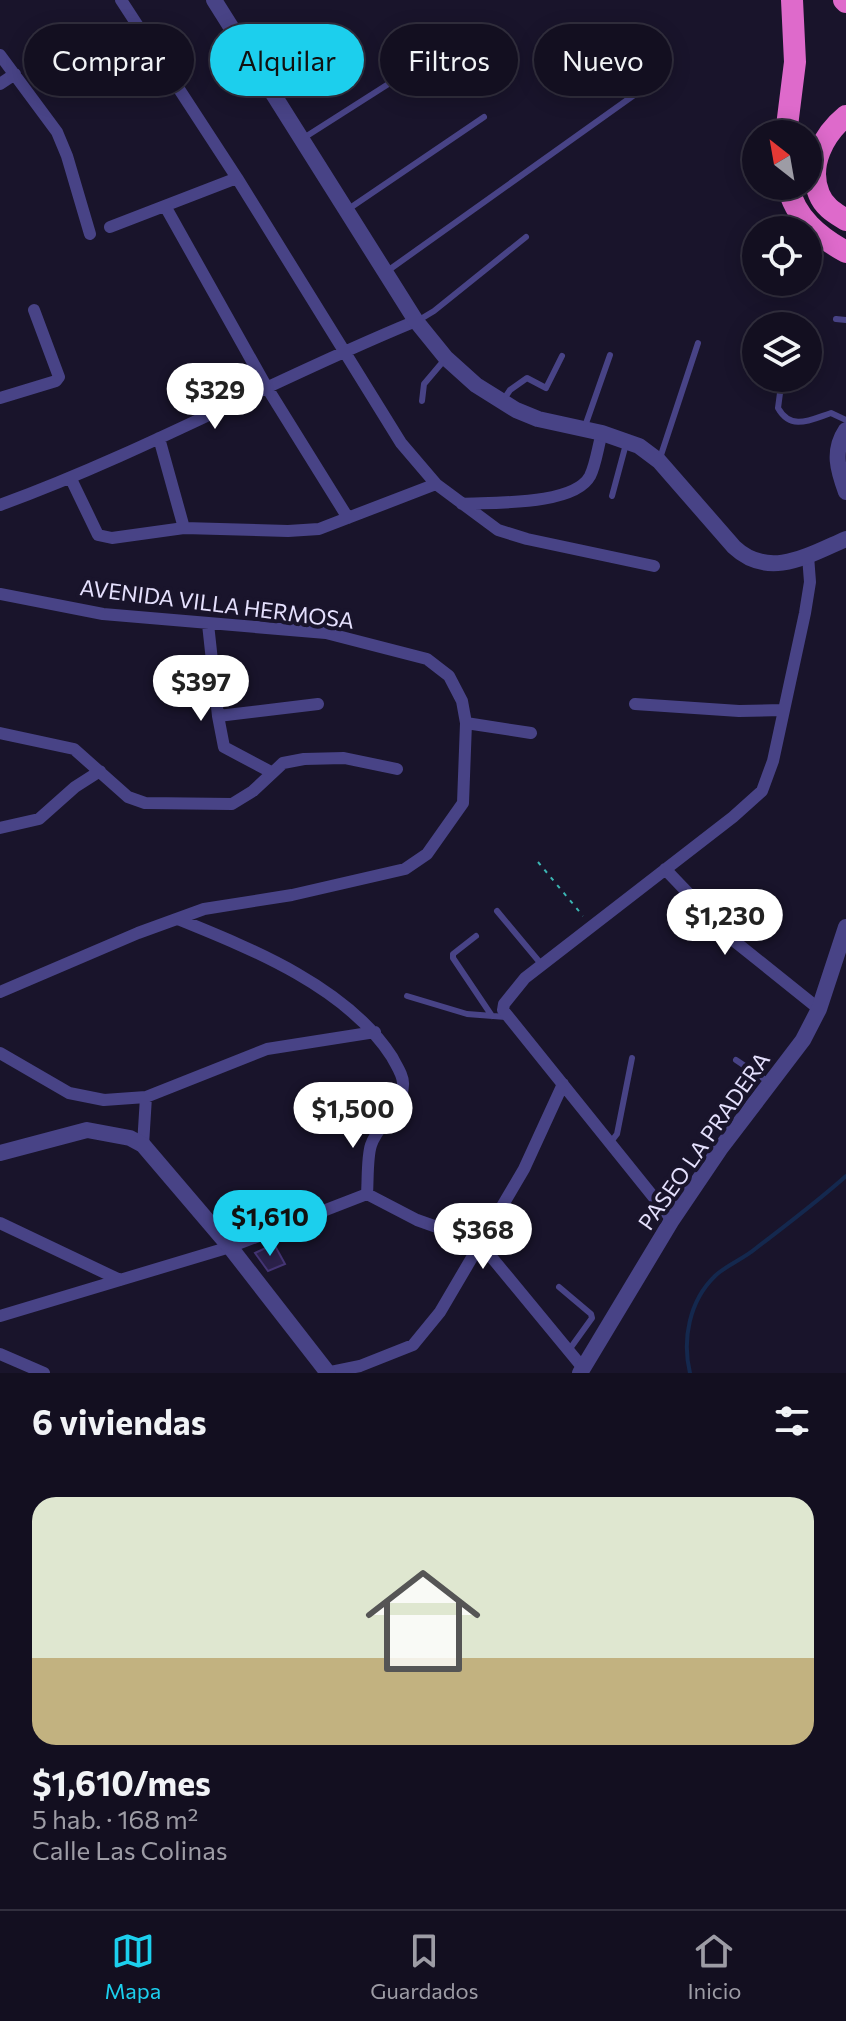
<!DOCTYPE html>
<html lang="es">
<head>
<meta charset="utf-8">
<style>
  body { margin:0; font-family:Commissioner,sans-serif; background:#1c1829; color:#f1f3f6; height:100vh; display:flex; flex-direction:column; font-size:30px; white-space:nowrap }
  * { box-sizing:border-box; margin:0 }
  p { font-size:26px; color:#9d9ca5 }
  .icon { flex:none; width:44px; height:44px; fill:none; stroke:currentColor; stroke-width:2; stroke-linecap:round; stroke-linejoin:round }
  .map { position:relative; height:1373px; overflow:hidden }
  .details { display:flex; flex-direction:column; background:#130f20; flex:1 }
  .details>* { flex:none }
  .hud { position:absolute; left:24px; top:24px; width:798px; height:72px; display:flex; gap:16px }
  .needle { width:52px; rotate:329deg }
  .buttons { position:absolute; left:742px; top:120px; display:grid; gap:16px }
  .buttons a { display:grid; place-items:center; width:80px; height:80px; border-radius:50%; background:#130f20; box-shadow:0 4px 20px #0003,0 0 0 2px #322f3e; font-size:40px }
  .price { position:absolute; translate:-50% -68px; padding:0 18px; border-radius:28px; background:#fff; color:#222; font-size:26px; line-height:52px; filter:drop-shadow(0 2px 4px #0008) }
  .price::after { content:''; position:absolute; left:50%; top:48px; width:24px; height:18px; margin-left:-12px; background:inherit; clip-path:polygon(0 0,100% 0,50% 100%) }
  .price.on { background:#1ccfed; color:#111 }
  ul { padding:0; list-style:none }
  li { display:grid; align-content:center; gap:16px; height:424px; padding:0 32px }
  li span { display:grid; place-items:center; height:248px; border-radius:24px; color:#555 }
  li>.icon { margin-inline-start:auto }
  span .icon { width:144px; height:144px; fill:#fffc; stroke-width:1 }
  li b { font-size:34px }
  h2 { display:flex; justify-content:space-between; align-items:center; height:96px; padding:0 32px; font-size:34px }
  .chip { padding:0 28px; border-radius:36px; background:#130f20; box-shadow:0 4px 20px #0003,0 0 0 2px #322f3e; font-size:28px; line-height:72px }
  .chip.on { background:#1ccfed; color:#111 }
  .tab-bar { display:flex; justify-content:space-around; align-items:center; height:112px; border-top:2px solid #322f3e; background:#130f20; font-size:22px; color:#9d9ca5 }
  .tab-bar a { display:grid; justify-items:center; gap:4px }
  .tab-bar .on { color:#1ccfed }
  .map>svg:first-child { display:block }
</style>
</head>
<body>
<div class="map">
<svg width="846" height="1373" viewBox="0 0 846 1373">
  <rect width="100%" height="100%" fill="#19142b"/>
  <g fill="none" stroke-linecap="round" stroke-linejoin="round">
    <path stroke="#14284e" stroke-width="4" d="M690 1373C682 1340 689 1301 715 1276 725 1266 743 1259 755 1249 786 1225 817 1202 846 1176"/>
  </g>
  <path fill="#2b214a" stroke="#443574" stroke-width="2" d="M274 1244 285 1264 268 1271 255 1253Z"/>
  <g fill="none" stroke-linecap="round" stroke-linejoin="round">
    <path stroke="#3bb5b3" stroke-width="2" stroke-dasharray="4 6" stroke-linecap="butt" d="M538 862 583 916"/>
    <path stroke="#484386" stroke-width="6" d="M302 139 459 39
      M347 210 484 117
      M386 272 637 93
      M836 319 846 320
      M419 320 434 311 526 237
      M782 378 778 408C791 431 810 420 831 413L846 420
      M504 399 510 390 527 378 546 388 562 356
      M422 401 424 384 446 358
      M584 429 610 355
      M660 458 698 343
      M612 496 626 444
      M497 911 542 965
      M476 936 453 954V958L492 1016
      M407 996 467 1014 506 1017
      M736 1060 770 1083
      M610 1143 617 1134 632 1058
      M559 1287 591 1314 592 1318 569 1350"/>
    <path stroke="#484386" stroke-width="12" d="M121 0 237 178 401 443 436 484 498 530 527 539 654 566
      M0 55 57 132 67 156 90 234
      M0 84 15 74
      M165 206 266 386 348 518
      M110 227 237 178
      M0 398 56 381 59 377 34 310
      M159 438 184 528
      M71 479 98 535 112 538 184 528 288 531 319 529 436 484
      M462 504C491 502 574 506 590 476 596 464 598 446 602 433
      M0 505C143 453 276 378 416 321
      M0 594 103 614 326 633 427 659 449 676 462 701 466 723 463 803 427 854 405 869 292 895 204 909 138 933 0 992
      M208 624 218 716 224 747 271 772
      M635 704 739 711 782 710
      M218 716 318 704
      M466 723 531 733
      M0 733 74 749 128 797 145 803 232 804 253 791 283 763 304 759 344 758 397 769
      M0 828 39 819 75 787 100 771
      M665 869 733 940 819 1009
      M178 919C252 949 347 987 392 1057 396 1065 404 1076 403 1085 402 1109 378 1124 371 1145 367 1157 368 1180 367 1194L417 1220 479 1242 583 1368
      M0 1053 69 1093 104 1100 146 1097 267 1049 375 1032
      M143 1145 146 1097
      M672 1220 503 1010 504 1004 525 978 733 817 762 791 773 761 805 613 810 582 808 556
      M0 1223 120 1280
      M0 1316 230 1247 367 1194
      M0 1354 44 1373
      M326 1373 360 1366 413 1345 440 1312 524 1169 563 1084"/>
    <path stroke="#484386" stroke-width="16" d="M214 0 416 321 446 358 476 385 516 410 538 419 602 433 639 446 659 461 734 547C769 580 809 555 846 539
      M846 430C832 451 838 470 846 492
      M0 1153 87 1130 130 1138 143 1145 230 1247 328 1373
      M580 1373 672 1220 720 1149 803 1040 819 1009 846 927"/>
    <path stroke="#de6acb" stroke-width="22" d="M844 0 846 2
      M846 116C824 134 807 165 819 194 824 207 835 213 846 220
      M786 134 795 62 792 0
      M788 186C795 218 819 237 846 252"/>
  </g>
  <g text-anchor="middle" stroke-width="8" stroke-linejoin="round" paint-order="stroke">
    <g font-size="22" fill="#e5e0fd" stroke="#19142b">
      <text transform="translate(217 604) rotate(7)" y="8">AVENIDA VILLA HERMOSA</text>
      <text transform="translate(704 1141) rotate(-55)" y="8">PASEO LA PRADERA</text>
    </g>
  </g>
</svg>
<div class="buttons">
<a><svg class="needle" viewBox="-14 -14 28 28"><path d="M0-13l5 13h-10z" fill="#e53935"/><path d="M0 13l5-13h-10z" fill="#9d9ca5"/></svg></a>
<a><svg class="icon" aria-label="locate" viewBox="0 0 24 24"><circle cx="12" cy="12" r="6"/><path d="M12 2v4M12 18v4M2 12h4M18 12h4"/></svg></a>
<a><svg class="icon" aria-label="layers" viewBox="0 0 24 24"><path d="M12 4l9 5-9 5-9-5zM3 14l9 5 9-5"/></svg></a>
</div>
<b class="price" style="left:215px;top:431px">$329</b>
<b class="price" style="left:201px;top:723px">$397</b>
<b class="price" style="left:725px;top:957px">$1,230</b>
<b class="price" style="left:353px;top:1150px">$1,500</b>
<b class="price on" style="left:270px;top:1258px">$1,610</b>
<b class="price" style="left:483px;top:1271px">$368</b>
<div class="hud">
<a class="chip">Comprar</a>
<a class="chip on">Alquilar</a>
<a class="chip">Filtros</a>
<a class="chip">Nuevo</a>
</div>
</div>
<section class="details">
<h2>6 viviendas<svg class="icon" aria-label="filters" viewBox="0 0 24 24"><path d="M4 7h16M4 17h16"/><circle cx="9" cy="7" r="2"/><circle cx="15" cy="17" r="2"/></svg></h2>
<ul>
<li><span style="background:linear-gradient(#dfe7d0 65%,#c2b280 0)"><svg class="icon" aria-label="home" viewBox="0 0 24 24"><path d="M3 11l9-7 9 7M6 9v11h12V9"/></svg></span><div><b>$1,610/mes</b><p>5 hab. · 168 m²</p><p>Calle Las Colinas</p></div></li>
</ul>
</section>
<nav class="tab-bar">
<a class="on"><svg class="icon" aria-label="map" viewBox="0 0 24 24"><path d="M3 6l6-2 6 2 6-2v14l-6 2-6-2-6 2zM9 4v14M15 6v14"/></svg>Mapa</a>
<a><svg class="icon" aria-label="saved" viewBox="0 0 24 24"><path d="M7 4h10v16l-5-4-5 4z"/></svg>Guardados</a>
<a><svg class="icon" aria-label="home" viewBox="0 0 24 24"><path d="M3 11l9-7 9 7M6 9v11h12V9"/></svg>Inicio</a>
</nav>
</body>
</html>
